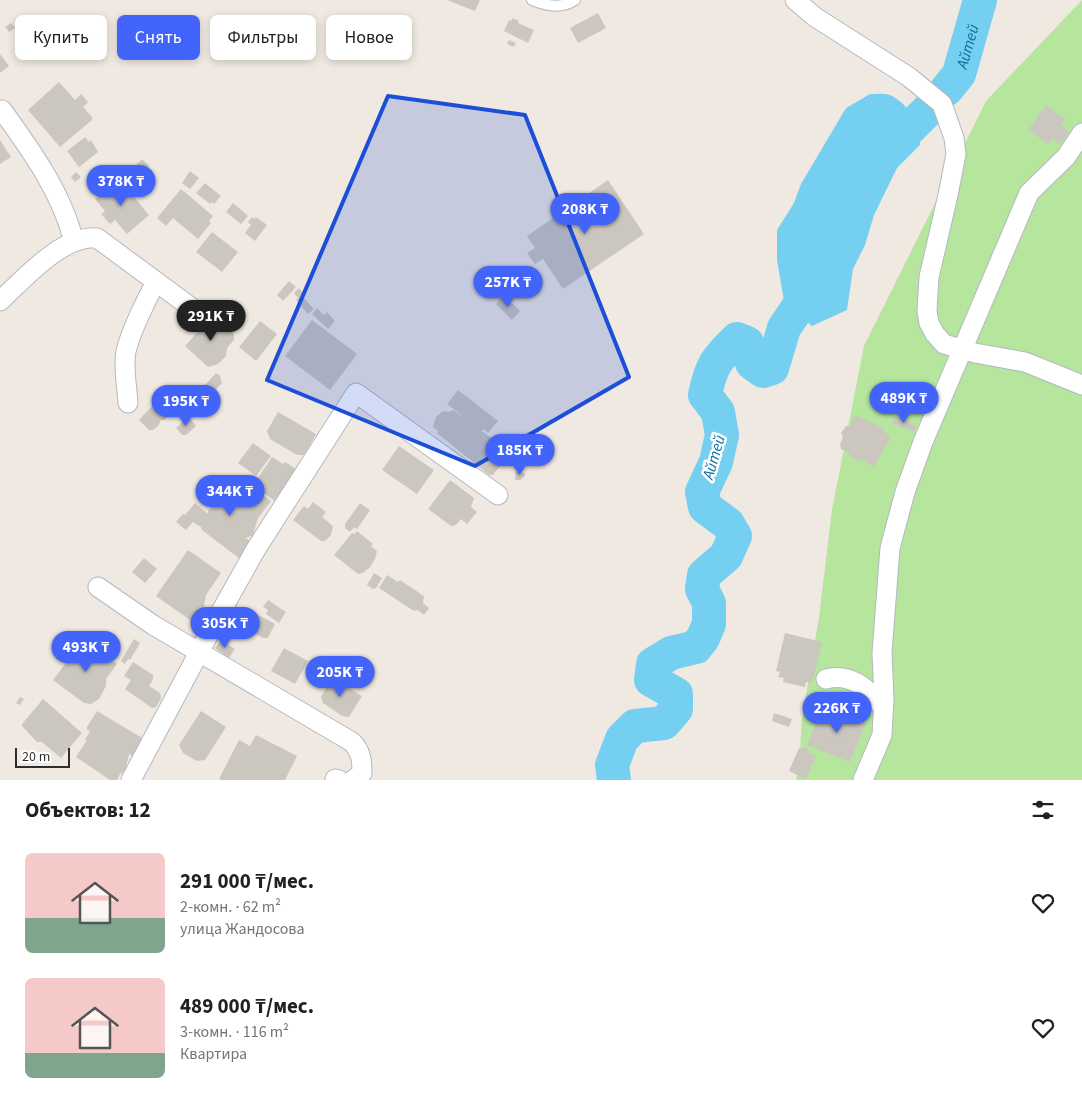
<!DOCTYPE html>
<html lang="ru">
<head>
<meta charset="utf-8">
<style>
  body { margin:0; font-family:"Source Sans 3",sans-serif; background:#f2f2f2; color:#202124; height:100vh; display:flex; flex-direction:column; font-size:19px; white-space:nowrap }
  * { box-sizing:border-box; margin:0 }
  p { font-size:16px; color:#757577 }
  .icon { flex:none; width:28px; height:28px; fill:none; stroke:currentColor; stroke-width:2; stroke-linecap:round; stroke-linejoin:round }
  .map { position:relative; height:780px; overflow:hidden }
  .drawer { display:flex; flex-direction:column; background:#fff; flex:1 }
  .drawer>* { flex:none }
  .banner { position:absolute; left:15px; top:15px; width:500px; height:45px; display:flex; gap:10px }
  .scale { position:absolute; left:15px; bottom:12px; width:55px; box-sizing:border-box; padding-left:5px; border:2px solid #2e2e2e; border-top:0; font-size:14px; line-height:18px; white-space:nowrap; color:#2e2e2e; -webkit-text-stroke:4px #fff; paint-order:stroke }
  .price { position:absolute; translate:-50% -42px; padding:0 11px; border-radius:18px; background:#4264fb; color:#fff; font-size:16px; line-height:32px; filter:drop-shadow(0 1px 2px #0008) }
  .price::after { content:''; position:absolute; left:50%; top:30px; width:15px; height:11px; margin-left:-8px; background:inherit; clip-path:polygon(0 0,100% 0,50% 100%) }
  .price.active { background:#222; color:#fff }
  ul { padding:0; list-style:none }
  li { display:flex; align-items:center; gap:15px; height:125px; padding:0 25px }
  li span { display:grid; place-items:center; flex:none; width:140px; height:100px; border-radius:8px; color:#555 }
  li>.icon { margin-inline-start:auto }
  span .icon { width:60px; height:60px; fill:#fffc; stroke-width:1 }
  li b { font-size:21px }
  h2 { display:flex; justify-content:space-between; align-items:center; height:60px; padding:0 25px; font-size:21px }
  .tag { padding:0 18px; border-radius:8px; background:#fff; box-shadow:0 2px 8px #0003; font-size:18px; line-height:45px }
  .tag.active { background:#4264fb; color:#fff }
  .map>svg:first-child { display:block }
</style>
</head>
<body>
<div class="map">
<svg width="1082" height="780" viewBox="0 0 1082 780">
  <rect width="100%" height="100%" fill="#efe9e1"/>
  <path fill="#b6e59e" d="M1082 0V780H796L799 767 802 719 819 617 832 510 864 346 986 101Z"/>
  <path fill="#75cff0" d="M870 94C876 94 885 93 890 95 909 104 920 125 920 145L897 168 874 215 865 245 853 269 847 310 812 326 784 301 777 260V230L794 203 801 184 846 108Z"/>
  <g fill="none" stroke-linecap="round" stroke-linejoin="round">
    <g stroke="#75cff0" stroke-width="34">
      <path id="s1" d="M947 89 959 74 980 0"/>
      <path d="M882 156 929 109"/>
      <path d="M614 780 612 765 622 739 635 726 664 723 676 709V694L651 680 653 664 671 653 696 647 703 638 709 624V603L702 589 704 575 726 556 735 536 728 524 705 507 702 492 716 462 722 435 718 412 705 395C711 366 716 359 737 339L747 343 752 363 763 371 772 368 784 328 807 294 812 269"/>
    </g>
  </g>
  <path fill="#cbc7bf" d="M447 0H480L475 11Z
    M598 13 606 28 578 43 570 28Z
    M513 18 519 21 518 23 534 30 528 43 504 31 509 20 511 21Z
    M11 23 15 28 9 32 5 27Z
    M509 40 516 43 514 47 507 44Z
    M0 54 9 66 0 73Z
    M59 82 75 100 81 94 88 102 83 107 92 117V120L60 147 28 110Z
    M1046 105 1063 118 1065 121 1061 125 1067 130 1068 134 1060 144 1052 138 1048 144 1028 130Z
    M85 137 89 142 91 140 98 152 79 167 67 151Z
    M0 140 11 157 0 164Z
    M142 159 149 166 133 182 126 175Z
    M190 171 199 178 190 189 182 183Z
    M76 172 81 177 75 182 71 177Z
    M119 179 149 215 127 234 115 220 110 224 101 214 105 211 95 199Z
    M608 180 644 234 563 289 543 259 535 264 527 253 535 248 527 236Z
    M205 183 221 196 214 204 212 202 210 204 196 193Z
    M181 189 213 216 209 221 211 223 198 239 173 218 166 226 157 218Z
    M233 203 248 216 241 224 226 212Z
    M252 217 254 219 256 217 267 225 255 241 245 233 251 225 248 222Z
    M212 232 238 252 222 272 196 252Z
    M289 281 296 287 283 301 277 295Z
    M299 288 305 295 303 297 314 309 308 314 296 300 298 298 294 293Z
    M504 295 520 311 512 320 496 304Z
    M317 308 324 315 327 312 335 321 328 329 312 314Z
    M213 315 234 334V340L227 348 226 356 218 364 208 367 185 346Z
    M312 320 357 354 330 390 285 356Z
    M260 321 277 334 256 361 239 347Z
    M216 373 220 376 222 383 215 390 210 389 208 392 205 389 207 387 205 385Z
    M175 385 196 404 184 417 175 409 164 420H161L158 426 153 430H149L139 420 152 406 154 408Z
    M458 390 498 421 488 433 484 429 482 431 510 453 493 475H489L437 433 438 431 433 427 436 417 443 411 449 412 453 410 467 419 447 404Z
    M278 412 316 434 304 455H297L270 439 267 431Z
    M855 415 883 428 884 432 891 436 874 467 861 459 859 462 849 456 850 454 841 449 840 444 843 437 841 433 846 426H850Z
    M894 416 910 422 916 427 915 432 892 423Z
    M189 417 196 426 186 435H182L176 428Z
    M253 443 271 456 256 476 238 463Z
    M399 446 434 470 417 494 382 470Z
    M272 457 283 464 285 462 299 471 278 503 257 489 260 483 256 481Z
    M516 472 525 473 524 478 522 477 521 480H515Z
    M239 477 271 501 258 518 253 535 246 538 252 543 240 559 202 530 201 527 193 522 186 530 176 522 183 514 185 515 195 503 208 514V511L222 493 224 495Z
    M450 480 474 498 471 507 477 512 467 524 461 519 456 525 451 526 428 509Z
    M313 502 326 512 322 517 333 526 331 535 325 541H321L293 520 304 506 308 509Z
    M360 503 370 510 357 529 354 527 351 531H349L345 528V524Z
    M357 531 373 544 371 546 377 551 375 559 370 567 363 573 358 574 334 555 352 533 354 534Z
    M188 550 221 573 206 595 203 611 190 620 156 596Z
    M144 558 157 569 145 583 132 572Z
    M374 573 382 578 376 588 373 589 367 585Z
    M387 575 398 582 400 580 424 596 423 603 429 608 424 615 418 610 414 611 379 588Z
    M268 600 286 612 279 623 266 614 268 610 263 607Z
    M246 608 275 624 268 638H263L242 626 239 621Z
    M785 633 822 642 812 683 806 682 805 687 783 682 784 678 778 677 780 672 776 671Z
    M84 639 117 664 106 679V686L99 699 91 704 84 703 53 680Z
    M134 639 140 643 130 660 128 659 125 664 121 661Z
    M221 640 235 649 229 658 215 648Z
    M284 648 308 661 295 684 271 671Z
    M133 662 153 675V679L149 686 160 693 161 698 156 707 152 708 125 689 131 680 124 676Z
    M332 678 362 696 349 717 342 716 323 703 321 697Z
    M20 697 24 699 20 705 16 703Z
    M43 699 82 733 61 758 42 742H37L22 726V724Z
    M824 706 866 723 850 762 807 745Z
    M97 711 144 739 133 757 129 754 125 771 120 774 117 780H110L76 757 87 740 85 739 90 732 87 729V727Z
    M201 711 226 727 205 760 197 761 183 753 179 745Z
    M774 713 792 719 789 727 772 721Z
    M256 735 297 756 285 780H222L219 779 239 740 250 746Z
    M803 747 809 750 808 752 816 756 806 779 789 771 799 748 802 749Z"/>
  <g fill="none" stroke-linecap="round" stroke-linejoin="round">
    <defs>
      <path id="service" d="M532 0C546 6 562 9 575 0"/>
      <path id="minor" d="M795 0 815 17 909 77 942 104 954 138 956 154 948 195 929 277 927 311 929 323 935 334 944 344 975 353 1025 362 1082 385
        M2 110C31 150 62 193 74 242
        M0 301C24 279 62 235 97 238L200 314
        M128 403C127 387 123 367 126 351 131 331 146 300 156 282
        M98 587 153 625 352 742C361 751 362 760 362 773L353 780
        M826 679C851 672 868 689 883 707
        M335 779 339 780
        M131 780 219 615 256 549 356 393 498 495
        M863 780 882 735 884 698 882 653 890 548 905 492 923 442 1029 193 1066 157 1082 133"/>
    </defs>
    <use href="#service" stroke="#b4b7c1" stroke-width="12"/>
    <use href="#minor" stroke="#b4b7c1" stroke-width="21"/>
    <use href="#service" stroke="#fff" stroke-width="10"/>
    <use href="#minor" stroke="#fff" stroke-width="19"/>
  </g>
  <path fill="#1d4ed8" fill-opacity="0.2" stroke="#1d4ed8" stroke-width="4" stroke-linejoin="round" d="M388 96 525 115 629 377 475 466 267 380Z"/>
  <g text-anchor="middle" stroke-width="5" stroke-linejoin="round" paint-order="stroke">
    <g font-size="16" font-style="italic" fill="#0d6fa3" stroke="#fff">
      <text dy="6" stroke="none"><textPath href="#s1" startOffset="48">Айтей</textPath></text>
      <text transform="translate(713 457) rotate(-74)" y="6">Айтей</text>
    </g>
  </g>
</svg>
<div class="scale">20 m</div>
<b class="price" style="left:121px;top:207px">378K ₸</b>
<b class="price" style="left:585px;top:235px">208K ₸</b>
<b class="price" style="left:508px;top:308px">257K ₸</b>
<b class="price active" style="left:211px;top:342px">291K ₸</b>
<b class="price" style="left:904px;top:424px">489K ₸</b>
<b class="price" style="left:186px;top:427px">195K ₸</b>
<b class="price" style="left:520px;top:476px">185K ₸</b>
<b class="price" style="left:230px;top:517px">344K ₸</b>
<b class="price" style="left:225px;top:649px">305K ₸</b>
<b class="price" style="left:86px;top:673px">493K ₸</b>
<b class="price" style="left:340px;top:698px">205K ₸</b>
<b class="price" style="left:837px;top:734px">226K ₸</b>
<div class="banner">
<a class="tag">Купить</a>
<a class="tag active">Снять</a>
<a class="tag">Фильтры</a>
<a class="tag">Новое</a>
</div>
</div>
<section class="drawer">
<h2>Объектов: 12<svg class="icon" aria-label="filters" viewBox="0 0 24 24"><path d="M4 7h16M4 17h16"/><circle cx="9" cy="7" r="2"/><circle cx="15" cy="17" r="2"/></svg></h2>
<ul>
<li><span style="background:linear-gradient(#f6c9c9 65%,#7fa58c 0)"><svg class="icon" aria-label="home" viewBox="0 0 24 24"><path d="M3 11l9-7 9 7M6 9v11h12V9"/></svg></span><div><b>291 000 ₸/мес.</b><p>2-комн. · 62 m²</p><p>улица Жандосова</p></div><svg class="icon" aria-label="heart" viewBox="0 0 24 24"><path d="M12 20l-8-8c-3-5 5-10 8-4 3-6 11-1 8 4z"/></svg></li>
<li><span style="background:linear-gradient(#f6c9c9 75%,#7fa58c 0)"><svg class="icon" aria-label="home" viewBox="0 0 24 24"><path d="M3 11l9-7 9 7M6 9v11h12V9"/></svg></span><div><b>489 000 ₸/мес.</b><p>3-комн. · 116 m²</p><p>Квартира</p></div><svg class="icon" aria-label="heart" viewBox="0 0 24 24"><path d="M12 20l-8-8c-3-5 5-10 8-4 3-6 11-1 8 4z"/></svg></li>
</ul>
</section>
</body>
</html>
